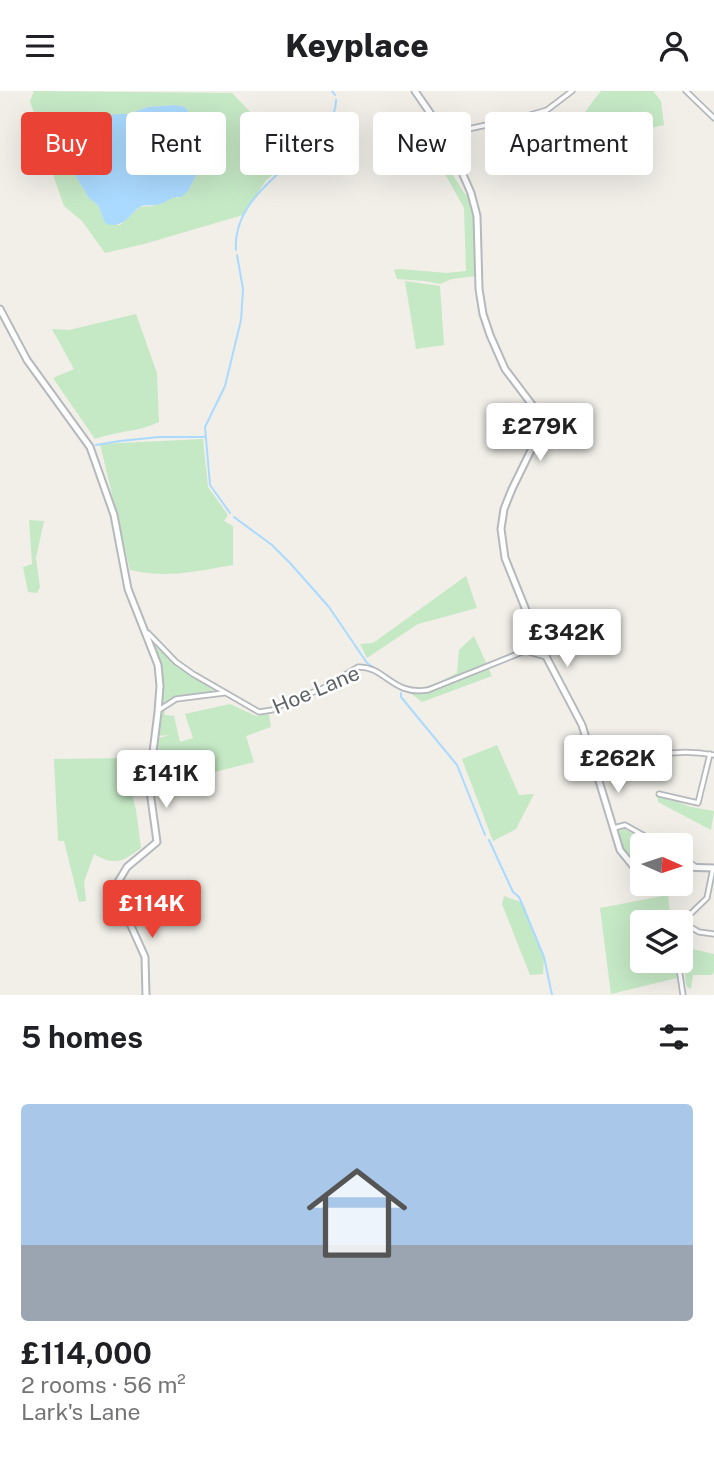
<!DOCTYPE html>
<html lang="en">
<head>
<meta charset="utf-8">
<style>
  body { margin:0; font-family:"Public Sans",sans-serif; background:#f6f6f6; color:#202124; height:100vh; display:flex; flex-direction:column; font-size:26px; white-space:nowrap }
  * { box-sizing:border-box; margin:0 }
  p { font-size:23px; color:#757577 }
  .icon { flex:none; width:38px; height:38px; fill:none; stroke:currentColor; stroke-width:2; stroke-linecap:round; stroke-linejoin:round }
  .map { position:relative; height:904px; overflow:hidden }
  .details { display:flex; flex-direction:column; background:#fff; flex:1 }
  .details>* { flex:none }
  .banner { position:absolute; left:21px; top:21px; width:672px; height:63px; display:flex; gap:14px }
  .needle { width:46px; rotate:93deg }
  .controls { position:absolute; left:630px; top:742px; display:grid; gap:14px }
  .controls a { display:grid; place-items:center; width:63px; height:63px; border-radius:7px; background:#fff; box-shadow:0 7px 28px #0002; font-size:35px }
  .price { position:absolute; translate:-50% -60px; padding:0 16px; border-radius:7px; background:#fff; color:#222; font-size:23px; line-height:46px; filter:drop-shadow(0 2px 4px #0008) }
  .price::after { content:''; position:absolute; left:50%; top:42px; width:21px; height:16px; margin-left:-10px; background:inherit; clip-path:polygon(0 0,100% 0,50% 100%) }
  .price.active { background:#ea4335; color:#fff }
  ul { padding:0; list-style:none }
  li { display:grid; align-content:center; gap:14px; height:371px; padding:0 21px }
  li span { display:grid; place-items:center; height:217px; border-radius:7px; color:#555 }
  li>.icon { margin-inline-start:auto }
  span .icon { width:126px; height:126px; fill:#fffc; stroke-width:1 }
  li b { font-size:30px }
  h2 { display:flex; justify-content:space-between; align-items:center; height:84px; padding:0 21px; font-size:30px }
  .tag { padding:0 24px; border-radius:7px; background:#fff; box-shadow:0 7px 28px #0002; font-size:24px; line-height:63px }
  .tag.active { background:#ea4335; color:#fff }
  header { display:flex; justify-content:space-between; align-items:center; height:91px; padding:0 21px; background:#fff; font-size:32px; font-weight:800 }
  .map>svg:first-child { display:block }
</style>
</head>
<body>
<header><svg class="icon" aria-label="menu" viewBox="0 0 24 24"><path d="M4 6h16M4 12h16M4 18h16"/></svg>Keyplace<svg class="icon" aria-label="person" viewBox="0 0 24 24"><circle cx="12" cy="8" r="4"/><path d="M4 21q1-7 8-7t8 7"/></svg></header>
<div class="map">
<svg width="714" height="904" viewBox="0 0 714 904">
  <rect width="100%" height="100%" fill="#f1efe8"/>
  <path fill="#c5e8c5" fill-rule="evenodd" d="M34 0 232 2 275 47 268 62 285 75 266 89 243 124 144 153 105 162 82 130 64 115 51 78 46 48 36 29 30 10ZM175 14 185 16C196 30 203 58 195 75L197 83 188 100 178 107 172 105 153 115 139 116 120 134 105 132 98 114 89 107 75 84 70 48 74 40 148 16Z
    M601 0H653L661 10 664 34 619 44 621 62 571 72C570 40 582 24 601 0Z
    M425 41 431 55 436 58 465 103 467 104V99C476 115 476 132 475 150 474 161 476 173 476 185L452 188 440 193 425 190 397 188 394 179 400 178 447 182 466 180 464 117 423 43Z
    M405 190 440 195 444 254 416 258Z
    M136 223 157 282 159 331C139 341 116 340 95 348L53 287 74 278 52 238 69 239Z
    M203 348 208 396 228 424 224 430 233 435V474C197 480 166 488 130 479L100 353Z
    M29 429 44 430 36 467 40 496 37 502 28 501 23 476 32 473Z
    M466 485 477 517 418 533 367 567 360 553 373 552Z
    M474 545 492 585 422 611 408 600 436 593 457 582 459 559Z
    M154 554 214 600 212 602 175 606 164 613 161 611V582Z
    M230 613 256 625 269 623 271 636 246 645 254 671 160 695 158 647 171 644 157 645 161 621 164 618 165 624 174 625 180 651 193 647 185 623Z
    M497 654 519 704 534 703 516 738 493 750 462 668Z
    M127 667 128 687 136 719 141 757C122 771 115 775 94 763L84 791 86 810 79 811 64 750H58L54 668Z
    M657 703 691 716 714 720 711 739 658 711Z
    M624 738 654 754H642V777C629 771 614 755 619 740Z
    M668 804 671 831H642V870H675L677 887 611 903 600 817Z
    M504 805 523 812 544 866 543 883 530 884 502 813Z
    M683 841H685L684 856 714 863V881L712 884H693L691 898 687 896C683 883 688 876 685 868 683 859 678 851 683 841Z"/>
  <path fill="#aadaff" d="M175 14 185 16C196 30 204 58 195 75L197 83 188 100 181 106C166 106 167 113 155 114 149 115 143 113 138 117 128 126 121 139 105 132L98 114 89 107 75 84 70 48 73 37 82 29 98 24 128 23 148 16Z"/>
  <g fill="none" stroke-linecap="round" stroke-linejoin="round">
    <path stroke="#aadaff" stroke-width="2" d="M332 0 335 4
      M236 159C231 90 337 59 336 9
      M96 354 120 350 159 346H205
      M230 422 210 394 205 336 225 295 241 229 243 198 237 164
      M234 426 272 454 290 472 329 516 367 572 392 589
      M401 602V606L457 674 485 744
      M489 749 513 801 519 806 544 866 552 904"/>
    <defs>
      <path id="minor" d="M686 0 714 27
        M440 33 459 40 523 26 547 19 572 0
        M451 53 459 40
        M148 542 176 571 193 583 259 621 272 619 297 606 320 599 358 576C385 575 392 605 428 599L525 560 531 554 535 544
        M525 560 546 566
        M159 619 176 608 224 602
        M597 678C635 667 674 656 714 664
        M659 703 698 712 710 663
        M614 737 625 734 661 754
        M681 765 696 776
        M682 831 699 841 714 843
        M681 832 707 807 713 777
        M678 870 683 904"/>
      <path id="tertiary" d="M415 0 446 45 471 102 477 125 479 198 483 223 490 244 505 278 533 315 539 330 537 347 512 398 504 418 501 438 505 467 540 554 582 634 620 759 633 775 642 778
        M0 218 27 269 90 356 114 424 128 498 158 574 160 595 158 621 149 693 157 751 127 776 118 791 123 817 145 866 146 904
        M681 776 714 777"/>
    </defs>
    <use href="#minor" stroke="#b5b8bc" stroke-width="7"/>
    <use href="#tertiary" stroke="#b5b8bc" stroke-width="9"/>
    <use href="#minor" stroke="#fff" stroke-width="3.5"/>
    <use href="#tertiary" stroke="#fff" stroke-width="5"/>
  </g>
  <g text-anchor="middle" stroke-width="5" stroke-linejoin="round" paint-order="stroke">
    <g font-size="21" fill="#5f6368" stroke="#fff">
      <text transform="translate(316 599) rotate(-23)" y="7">Hoe Lane</text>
    </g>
  </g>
</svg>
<div class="controls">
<a><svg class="needle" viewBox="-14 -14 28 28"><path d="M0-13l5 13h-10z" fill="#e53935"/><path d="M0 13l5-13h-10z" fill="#757577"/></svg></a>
<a><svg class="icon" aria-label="layers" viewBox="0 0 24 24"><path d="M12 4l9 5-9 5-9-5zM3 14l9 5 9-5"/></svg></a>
</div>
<b class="price" style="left:540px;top:372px">£279K</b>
<b class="price" style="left:567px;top:578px">£342K</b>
<b class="price" style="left:618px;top:704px">£262K</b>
<b class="price" style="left:166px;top:719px">£141K</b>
<b class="price active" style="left:152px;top:849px">£114K</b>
<div class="banner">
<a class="tag active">Buy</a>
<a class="tag">Rent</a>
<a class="tag">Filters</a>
<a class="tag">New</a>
<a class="tag">Apartment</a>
</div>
</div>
<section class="details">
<h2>5 homes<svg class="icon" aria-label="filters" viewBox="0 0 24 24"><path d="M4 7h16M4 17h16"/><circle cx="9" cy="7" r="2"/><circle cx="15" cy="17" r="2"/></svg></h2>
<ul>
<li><span style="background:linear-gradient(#a9c7e8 65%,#9aa5b1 0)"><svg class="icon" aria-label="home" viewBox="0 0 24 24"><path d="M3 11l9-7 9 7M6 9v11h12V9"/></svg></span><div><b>£114,000</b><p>2 rooms · 56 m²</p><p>Lark's Lane</p></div></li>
</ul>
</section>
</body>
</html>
